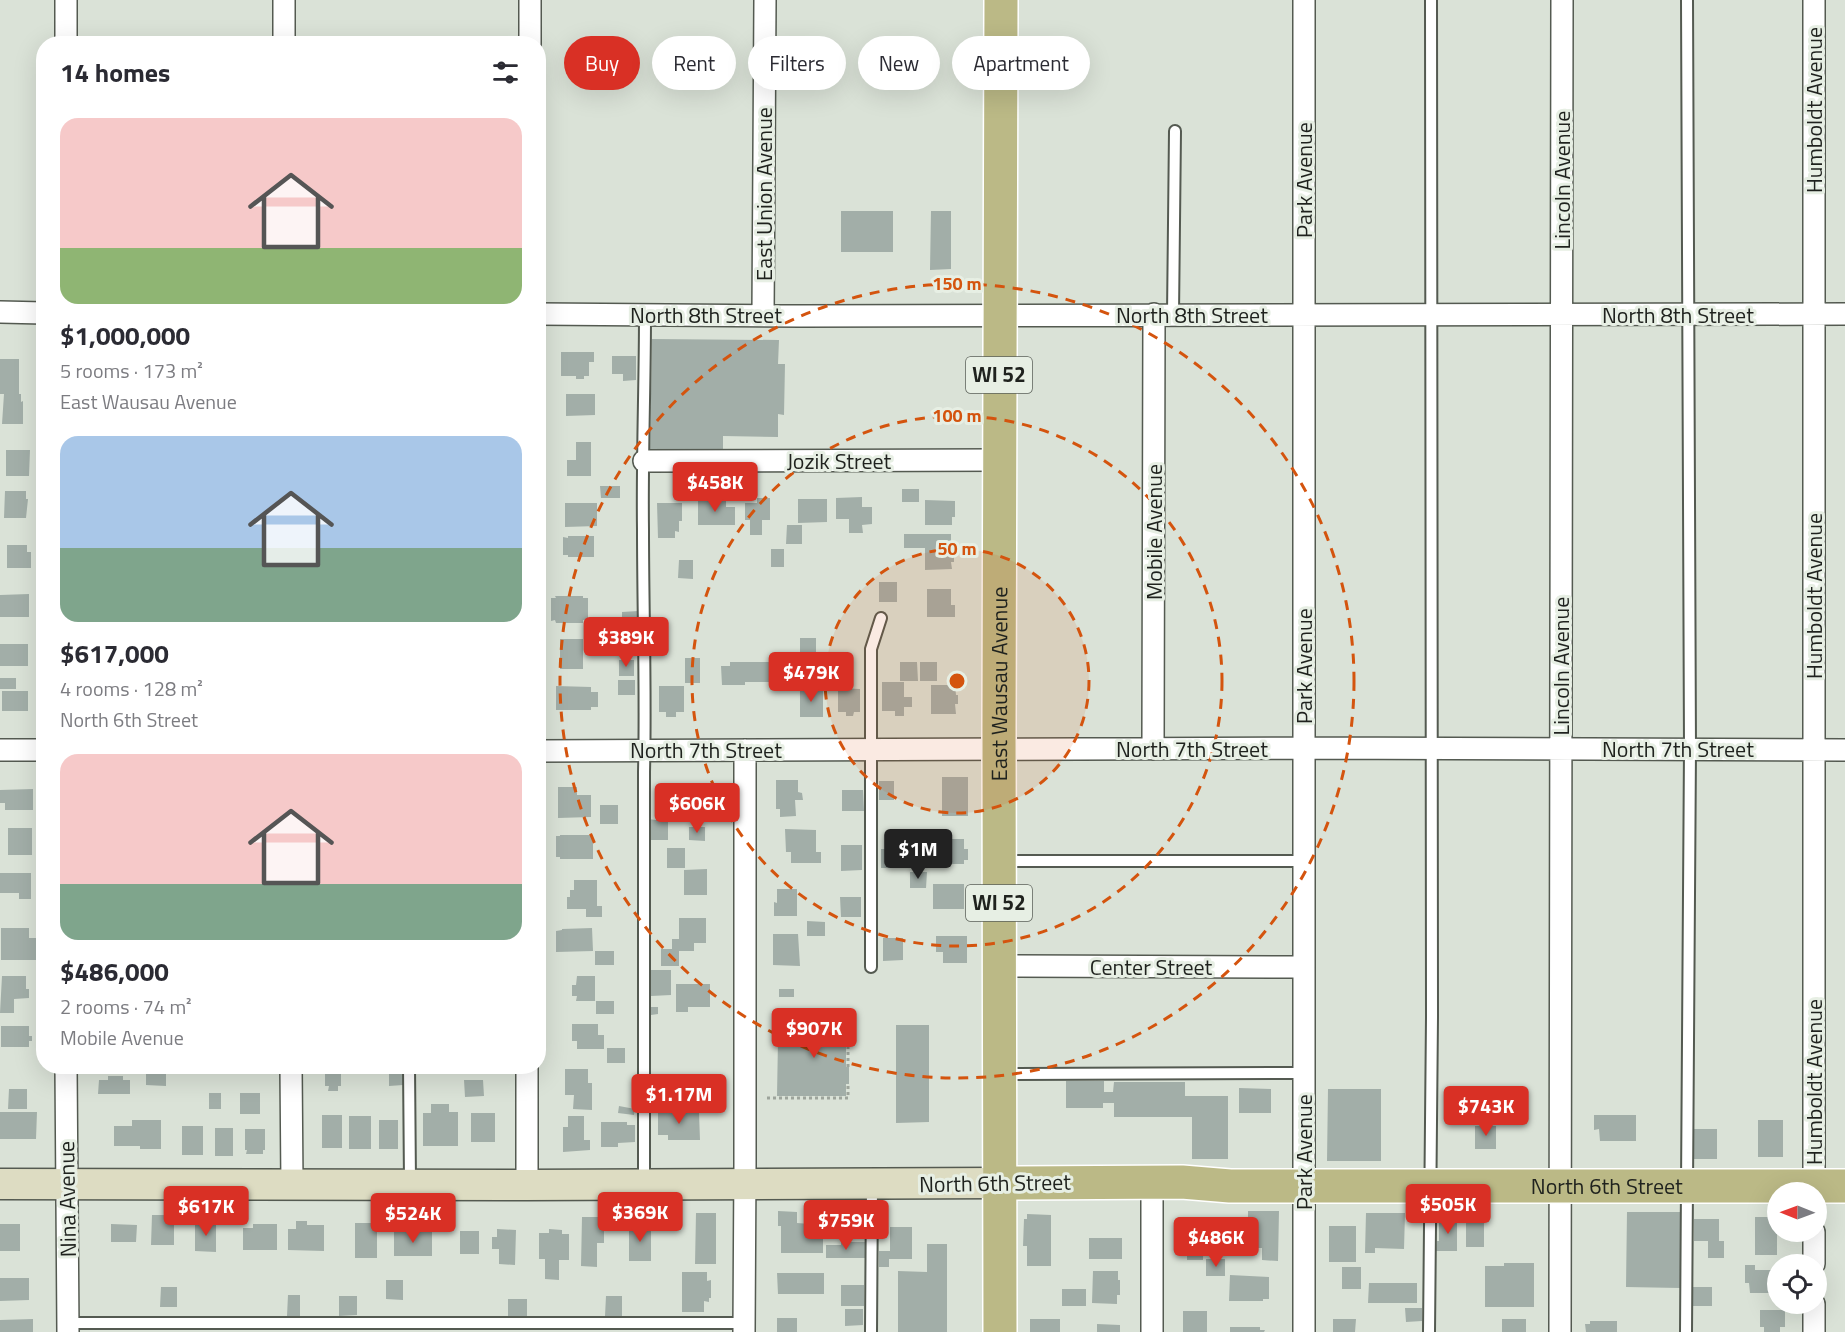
<!DOCTYPE html>
<html lang="en">
<head>
<meta charset="utf-8">
<style>
  body { margin:0; font-family:"Titillium Web",sans-serif; background:#f7f7f7; color:#2b2b33; height:100vh; display:flex; flex-direction:column; font-size:22px; white-space:nowrap }
  * { box-sizing:border-box; margin:0 }
  p { font-size:20px; color:#7c7c81 }
  .icon { flex:none; width:33px; height:33px; fill:none; stroke:currentColor; stroke-width:2; stroke-linecap:round; stroke-linejoin:round }
  .map { position:relative; flex:1; overflow:hidden }
  .side { position:absolute; left:36px; top:36px; width:510px; height:1038px; display:flex; flex-direction:column; background:#fff; border-radius:24px; box-shadow:0 6px 24px #0002 }
  .side>* { flex:none }
  .banner { position:absolute; left:564px; top:36px; width:570px; height:54px; display:flex; gap:12px }
  .needle { width:39px; rotate:271deg }
  .controls { position:absolute; left:1767px; top:1182px; display:grid; gap:12px }
  .controls a { display:grid; place-items:center; width:60px; height:60px; border-radius:50%; background:#fff; box-shadow:0 6px 24px #0002; font-size:30px }
  .price { position:absolute; translate:-50% -51px; padding:0 14px; border-radius:6px; background:#d93025; color:#fff; font-size:20px; line-height:39px; filter:drop-shadow(0 2px 3px #0008) }
  .price::after { content:''; position:absolute; left:50%; top:36px; width:18px; height:14px; margin-left:-9px; background:inherit; clip-path:polygon(0 0,100% 0,50% 100%) }
  .price.on { background:#222; color:#fff }
  ul { padding:0; list-style:none }
  li { display:grid; align-content:center; gap:12px; height:318px; padding:0 24px }
  li span { display:grid; place-items:center; height:186px; border-radius:18px; color:#555 }
  li>.icon { margin-inline-start:auto }
  span .icon { width:108px; height:108px; fill:#fffc; stroke-width:1 }
  li b { font-size:26px }
  h2 { display:flex; justify-content:space-between; align-items:center; height:72px; padding:0 24px; font-size:26px }
  .tag { padding:0 21px; border-radius:27px; background:#fff; box-shadow:0 6px 24px #0002; font-size:21px; line-height:54px }
  .tag.on { background:#d93025; color:#fff }
  .map>svg:first-child { display:block }
</style>
</head>
<body>
<div class="map">
<svg width="1845" height="1332" viewBox="0 0 1845 1332">
  <rect width="100%" height="100%" fill="#dae2d7"/>
  <path fill="#a2aea8" d="M841 211H893V252H841Z
    M931 211H951V269L930 270Z
    M652 339 779 340 778 364H785L784 415 778 414V437L723 436V449H650Z
    M561 352H594V362H589V376H584V379H576V376H561Z
    M612 356H636V380L623 381V374H612Z
    M0 359H19V394H21V402L23 401V424H2L4 394H0Z
    M566 394H595V415L566 416Z
    M576 442H591V476H567V460H576Z
    M6 450H30L29 476H6Z
    M600 486H620V498H601Z
    M902 489H919V502H902Z
    M5 491H26V499H28L26 518H4Z
    M713 497V501H726V507H735V525H698V501H700V498Z
    M862 497V507H872V524L862 525 863 533H849V519H836V498Z
    M757 498H770V520H762V535H750V520H745V503H757Z
    M798 499H827V522L798 523Z
    M925 500 955 501V517H952V525H925Z
    M565 503H597V526L565 527Z
    M657 503H682V521H679V532L675 531V538H658Z
    M787 525H802V544H786Z
    M904 534H951V547H954V562H951L952 569 925 570V548H904Z
    M568 536H594V557H568V555H563V537L568 538Z
    M7 545H27V552H31V568H7Z
    M771 549H784V567H771Z
    M679 560H693V579L678 578Z
    M879 582H897V602H879Z
    M927 589H951V605H955V617H927Z
    M29 594V617H0V595Z
    M555 596H583V598H588V620H583V623H556L555 620 551 621V598H556Z
    M638 611V628H622V612Z
    M800 638H816V655H800Z
    M560 639H583V669H560Z
    M0 644H28V666H0Z
    M835 655H851V668H835Z
    M685 658H700V683H685Z
    M619 660H634V676H619Z
    M730 662H769V682H745V685H722L721 666H730Z
    M900 662H917L918 681H900Z
    M920 662H937V681H920Z
    M0 678H16V689H0Z
    M618 680H635V695H618Z
    M882 682H904V697H912V707H904V716H895V711H882Z
    M931 685H955L956 695H958V704H955L956 714H931Z
    M556 686 591 687V692H598V707H591V710H556Z
    M659 686H684V712H676V717H666V712H659Z
    M800 688H823V717H800Z
    M838 688 860 689V712H854L853 716H846V712H838Z
    M2 691H28V711H2Z
    M942 777H968V816H942Z
    M776 780H798V792L802 793 803 800H795L796 816 780 817V809H776Z
    M879 781H894V800H879Z
    M656 786H676L677 813H668V840H648V819L656 820Z
    M689 786H711V813H689Z
    M558 787H577V795H591V817L558 818Z
    M33 789V810H5V803H0V790Z
    M842 790H863L864 811H842Z
    M600 805H618V824H600Z
    M689 827H705V841L689 840Z
    M8 828H32V855H8Z
    M785 829 816 830V852H821V863H791V852H786Z
    M560 835H593V859H560V857H556V836H560Z
    M931 839H964V849H968V860H964V864H931Z
    M841 845H862V870L841 871Z
    M667 848H685V868H667Z
    M881 849H902V868H881Z
    M707 869V895H684V870Z
    M910 872H927L926 888H910Z
    M0 873H31V899H19V893H0Z
    M574 880H597V906H602V917H586V909H567V897H570V890H574Z
    M933 884H964V909H933Z
    M777 889H797V916H774V902L777 903Z
    M840 897H861V917H841Z
    M679 918H706V943H694V951H679V966H661V949H672V939H679Z
    M807 921 825 922V936H807Z
    M1 928H29V938H36V960H1Z
    M592 928 593 951 556 952V931L562 930V929Z
    M773 934H798L800 966 773 965Z
    M936 936H967V963H943V952H936Z
    M883 938H903V960L883 961Z
    M595 951H614V965H595Z
    M651 970H671V995L651 996Z
    M2 976H26V989H29V998L14 999V1013H0Z
    M577 976H595V1001H576L577 996H572V985H576Z
    M676 984H710V1007H688V1012H676Z
    M779 989H794V997H779Z
    M596 1001H614V1014H596Z
    M651 1007H658V1014L651 1015Z
    M795 1016H846V1067H849V1084H846V1096H777L778 1040H795Z
    M572 1024H598V1035H604V1049H577V1041H572Z
    M896 1025H929V1122L896 1123Z
    M1 1026H29V1036H32V1041H29V1047H1Z
    M607 1048H625V1063H607Z
    M403 1067V1085L389 1086V1068Z
    M166 1068V1086L146 1085V1069Z
    M325 1069H341V1086H338V1091H328L329 1086H325Z
    M565 1069H588V1083H592V1110L573 1109 574 1095H565Z
    M108 1076H123V1080H130V1094H98L99 1080H108Z
    M464 1080H483L484 1096 465 1097Z
    M1066 1081H1104V1092H1113L1114 1082H1185V1096H1228V1159H1192V1117H1114V1103H1103V1108H1066Z
    M1239 1088 1271 1089V1113H1239Z
    M9 1089H27V1109H8Z
    M1328 1089H1381V1161H1327Z
    M667 1092V1108L649 1109V1093Z
    M209 1093H221V1109H209Z
    M240 1093H260V1114H240Z
    M431 1104H449V1112H458V1146H423V1113H431Z
    M619 1106 635 1109 634 1115 618 1113Z
    M668 1110H686V1113H699L700 1140H668V1135H658V1113H668Z
    M0 1112H37L36 1139H0Z
    M471 1113H495V1142H471Z
    M322 1115H342V1148H322Z
    M1594 1115H1636V1141H1600L1599 1129 1594 1130Z
    M349 1116H371V1149H349Z
    M568 1116H584V1140H590V1150L563 1152V1127H568Z
    M132 1120H161V1149H140V1146H114V1126H132Z
    M379 1120H398V1149H379Z
    M1758 1120H1783V1157H1758Z
    M601 1122H627V1125H635V1142L618 1143V1147H601Z
    M182 1126H203V1155H182Z
    M1475 1126H1496V1149H1475Z
    M215 1128H233V1156H215Z
    M245 1129H265V1150H263V1154H246L247 1150H245Z
    M1692 1129H1717V1159H1692Z
    M778 1211 797 1212V1223L810 1224V1229H823V1253H781V1226H778Z
    M1248 1211H1279L1278 1261 1262 1260V1248H1258V1243H1248Z
    M1627 1212H1680V1288L1626 1287Z
    M696 1213H716V1264H695Z
    M1366 1213H1405L1404 1249 1375 1248V1253H1365Z
    M1027 1214 1051 1215V1266H1027V1246H1023L1024 1219H1027Z
    M152 1215H174V1245H151Z
    M582 1217H604V1243H597V1267L581 1266Z
    M1178 1217H1204L1203 1260H1187V1252H1177Z
    M1755 1217H1777V1255H1755Z
    M1466 1218 1484 1219V1247H1466Z
    M1439 1219H1457V1251H1436L1437 1241H1439Z
    M1694 1219H1719V1241H1724V1258H1708V1241H1694Z
    M296 1221H307V1225H324V1251L288 1250V1229H296Z
    M195 1222H216V1252L195 1251Z
    M355 1223H377V1258H355Z
    M0 1224H20V1251H0Z
    M111 1224 137 1225 136 1242H111Z
    M253 1224H277V1250H243V1228H253Z
    M629 1226H651V1261H629Z
    M1329 1226H1356V1262H1329Z
    M890 1227H912V1259H889V1267H879V1251H890Z
    M497 1229 516 1230 515 1265 499 1264V1249H492V1237H497Z
    M549 1229 562 1230V1234H569V1260H559V1280L545 1279V1259H539V1233H549Z
    M394 1231H432V1256H394Z
    M460 1231H479V1254H460Z
    M1089 1238H1122V1259H1089Z
    M841 1242H865V1258H826V1245H841Z
    M927 1244H947V1332H898V1271L927 1272Z
    M1206 1259H1225V1276H1206Z
    M1504 1263H1534V1307H1485V1266H1504Z
    M1745 1265H1755V1270H1777V1293H1750L1749 1283H1745Z
    M1342 1267H1361V1289H1342Z
    M1093 1271H1118V1280H1120V1295H1117V1304L1092 1303Z
    M682 1272H707V1281L711 1280V1298H709V1302L704 1301V1312H682Z
    M777 1273H824V1294H778Z
    M1230 1275 1269 1277V1299H1263V1301H1229Z
    M0 1278H29V1300L0 1301Z
    M386 1280H403V1300L386 1299Z
    M1369 1283H1417V1303H1368Z
    M841 1285H864V1306H841Z
    M161 1287H177V1307H160Z
    M1691 1287H1712V1306H1691Z
    M1062 1289H1086V1306H1062Z
    M288 1295H300V1316H287Z
    M339 1296H357V1315L339 1316Z
    M606 1296H622V1316H605Z
    M508 1299H527V1316H508Z
    M1405 1308H1422V1321L1406 1322Z
    M845 1309H863V1325L845 1326Z
    M1760 1310H1785V1327H1780V1332H1764V1327H1760Z
    M1183 1311H1207V1332H1183Z
    M777 1318H797V1332H777Z
    M33 1319V1332H0V1320Z
    M1030 1319H1060V1332H1030Z
    M1333 1319H1356L1355 1332H1333Z
    M1502 1319H1526V1332H1502Z
    M1590 1321H1617V1332H1586L1585 1324H1590Z
    M1097 1324 1120 1325V1332H1097Z
    M1230 1327H1260V1330H1265L1264 1332H1230Z"/>
  <g fill="none" stroke-linecap="round" stroke-linejoin="round">
    <defs>
      <path id="service" d="M1173 315 1175 131
        M1002 861H1304
        M871 967V649L881 618
        M409 1066 410 1182
        M1004 1074 1304 1073
        M644 1181V772C646 691 643 610 643 530 642 458 645 386 645 315
        M68 1323H744
        M871 1332 872 1185
        M1429 1332 1432 1017 1431 0
        M1686 1332 1690 749 1687 0"/>
      <path id="minor" d="M530 0V44
        M66 44V0
        M284 44V0
        M0 312 44 313
        M538 314 800 316 1845 314
        M763 315 765 0
        M644 461 999 460
        M1153 749 1154 314
        M0 750H44
        M538 751 1304 748 1845 750
        M999 966 1304 967
        M66 1066 68 1332
        M291 1066 292 1185
        M527 1066V1185
        M1814 1192V0
        M1814 1264V1232
        M744 1332 745 1164V750
        M1152 1332V1182
        M1304 1332V0
        M1560 1332 1562 0
        M1814 1332V1304"/>
      <path id="secondary" d="M0 1184 527 1185 999 1183"/>
      <g id="primary">
        <path id="s1" d="M999 1183 1182 1182 1230 1186H1845"/>
        <path id="s2" d="M1000 1332 999 728 1001 0"/>
      </g>
    </defs>
    <use href="#service" stroke="#545a51" stroke-width="14"/>
    <use href="#minor" stroke="#545a51" stroke-width="24"/>
    <use href="#secondary" stroke="#545a51" stroke-width="33"/>
    <use href="#primary" stroke="#fff" stroke-width="36"/>
    <path stroke="#9da49b" stroke-width="3" stroke-dasharray="3 3" stroke-linecap="butt" d="M848 1067V1014
      M767 1098H848V1084"/>
    <use href="#service" stroke="#fff" stroke-width="10"/>
    <use href="#minor" stroke="#fff" stroke-width="21"/>
    <use href="#secondary" stroke="#dddcc2" stroke-width="30"/>
    <use href="#primary" stroke="#bbb986" stroke-width="33"/>
  </g>
  <circle cx="957" cy="681" r="132" fill="#d4540e" fill-opacity=".12"/>
  <g fill="none" stroke="#d4540e" stroke-width="3" stroke-dasharray="10 8">
    <circle cx="957" cy="681" r="132"/>
    <circle cx="957" cy="681" r="265"/>
    <circle cx="957" cy="681" r="397"/>
  </g>
  <g text-anchor="middle" stroke-width="6" stroke-linejoin="round" paint-order="stroke">
    <g fill="#e7efe4" stroke="#5b6059" stroke-width="1.5">
      <rect x="966" y="357" width="66" height="36" rx="4.5"/>
      <rect x="966" y="885" width="66" height="36" rx="4.5"/>
    </g>
    <g font-size="21" font-weight="bold" fill="#1f221e">
      <text x="999" y="382">WI 52</text>
      <text x="999" y="910">WI 52</text>
    </g>
    <g font-size="22" fill="#1f221e" stroke="#e7efe4">
      <text transform="translate(1814 110) rotate(-90)" y="8">Humboldt Avenue</text>
      <text transform="translate(1304 180) rotate(-90)" y="8">Park Avenue</text>
      <text transform="translate(1562 180) rotate(-90)" y="8">Lincoln Avenue</text>
      <text transform="translate(764 194) rotate(-90)" y="8">East Union Avenue</text>
      <text x="706" y="323">North 8th Street</text>
      <text x="1192" y="323">North 8th Street</text>
      <text x="1678" y="323">North 8th Street</text>
      <text x="839" y="469">Jozik Street</text>
      <text transform="translate(1154 532) rotate(-90)" y="8">Mobile Avenue</text>
      <text transform="translate(1814 596) rotate(-90)" y="8">Humboldt Avenue</text>
      <text transform="translate(1304 666) rotate(-90)" y="8">Park Avenue</text>
      <text transform="translate(1561 666) rotate(-90)" y="8">Lincoln Avenue</text>
      <text dy="8" stroke="none"><textPath href="#s2" startOffset="648">East Wausau Avenue</textPath></text>
      <text x="1192" y="757">North 7th Street</text>
      <text x="1678" y="757">North 7th Street</text>
      <text x="706" y="758">North 7th Street</text>
      <text x="1151" y="975">Center Street</text>
      <text transform="translate(1814 1082) rotate(-90)" y="8">Humboldt Avenue</text>
      <text transform="translate(1304 1152) rotate(-90)" y="8">Park Avenue</text>
      <text transform="translate(995 1183) rotate(-1)" y="8">North 6th Street</text>
      <text dy="8" stroke="none"><textPath href="#s1" startOffset="608">North 6th Street</textPath></text>
      <text transform="translate(67 1199) rotate(-91)" y="8">Nina Avenue</text>
    </g>
  </g>
  <circle cx="957" cy="681" r="9" fill="#d4540e" stroke="#e7efe4" stroke-width="3"/>
  <g font-size="18" text-anchor="middle" font-weight="bold" fill="#d4540e" stroke="#e7efe4" stroke-width="6" stroke-linejoin="round" paint-order="stroke">
    <text x="957" y="290">150 m</text>
    <text x="957" y="422">100 m</text>
    <text x="957" y="555">50 m</text>
  </g>
</svg>
<div class="controls">
<a><svg class="needle" viewBox="-14 -14 28 28"><path d="M0-13l5 13h-10z" fill="#e53935"/><path d="M0 13l5-13h-10z" fill="#7c7c81"/></svg></a>
<a><svg class="icon" aria-label="locate" viewBox="0 0 24 24"><circle cx="12" cy="12" r="6"/><path d="M12 2v4M12 18v4M2 12h4M18 12h4"/></svg></a>
</div>
<b class="price" style="left:715px;top:513px">$458K</b>
<b class="price" style="left:626px;top:668px">$389K</b>
<b class="price" style="left:811px;top:703px">$479K</b>
<b class="price" style="left:697px;top:834px">$606K</b>
<b class="price on" style="left:918px;top:880px">$1M</b>
<b class="price" style="left:814px;top:1059px">$907K</b>
<b class="price" style="left:679px;top:1125px">$1.17M</b>
<b class="price" style="left:1486px;top:1137px">$743K</b>
<b class="price" style="left:1448px;top:1235px">$505K</b>
<b class="price" style="left:206px;top:1237px">$617K</b>
<b class="price" style="left:640px;top:1243px">$369K</b>
<b class="price" style="left:413px;top:1244px">$524K</b>
<b class="price" style="left:846px;top:1251px">$759K</b>
<b class="price" style="left:1216px;top:1268px">$486K</b>
<div class="banner">
<a class="tag on">Buy</a>
<a class="tag">Rent</a>
<a class="tag">Filters</a>
<a class="tag">New</a>
<a class="tag">Apartment</a>
</div>
<section class="side">
<h2>14 homes<svg class="icon" aria-label="filters" viewBox="0 0 24 24"><path d="M4 7h16M4 17h16"/><circle cx="9" cy="7" r="2"/><circle cx="15" cy="17" r="2"/></svg></h2>
<ul>
<li><span style="background:linear-gradient(#f6c9c9 70%,#8fb573 0)"><svg class="icon" aria-label="home" viewBox="0 0 24 24"><path d="M3 11l9-7 9 7M6 9v11h12V9"/></svg></span><div><b>$1,000,000</b><p>5 rooms · 173 m²</p><p>East Wausau Avenue</p></div></li>
<li><span style="background:linear-gradient(#a9c7e8 60%,#7fa58c 0)"><svg class="icon" aria-label="home" viewBox="0 0 24 24"><path d="M3 11l9-7 9 7M6 9v11h12V9"/></svg></span><div><b>$617,000</b><p>4 rooms · 128 m²</p><p>North 6th Street</p></div></li>
<li><span style="background:linear-gradient(#f6c9c9 70%,#7fa58c 0)"><svg class="icon" aria-label="home" viewBox="0 0 24 24"><path d="M3 11l9-7 9 7M6 9v11h12V9"/></svg></span><div><b>$486,000</b><p>2 rooms · 74 m²</p><p>Mobile Avenue</p></div></li>
</ul>
</section>
</div>
</body>
</html>
